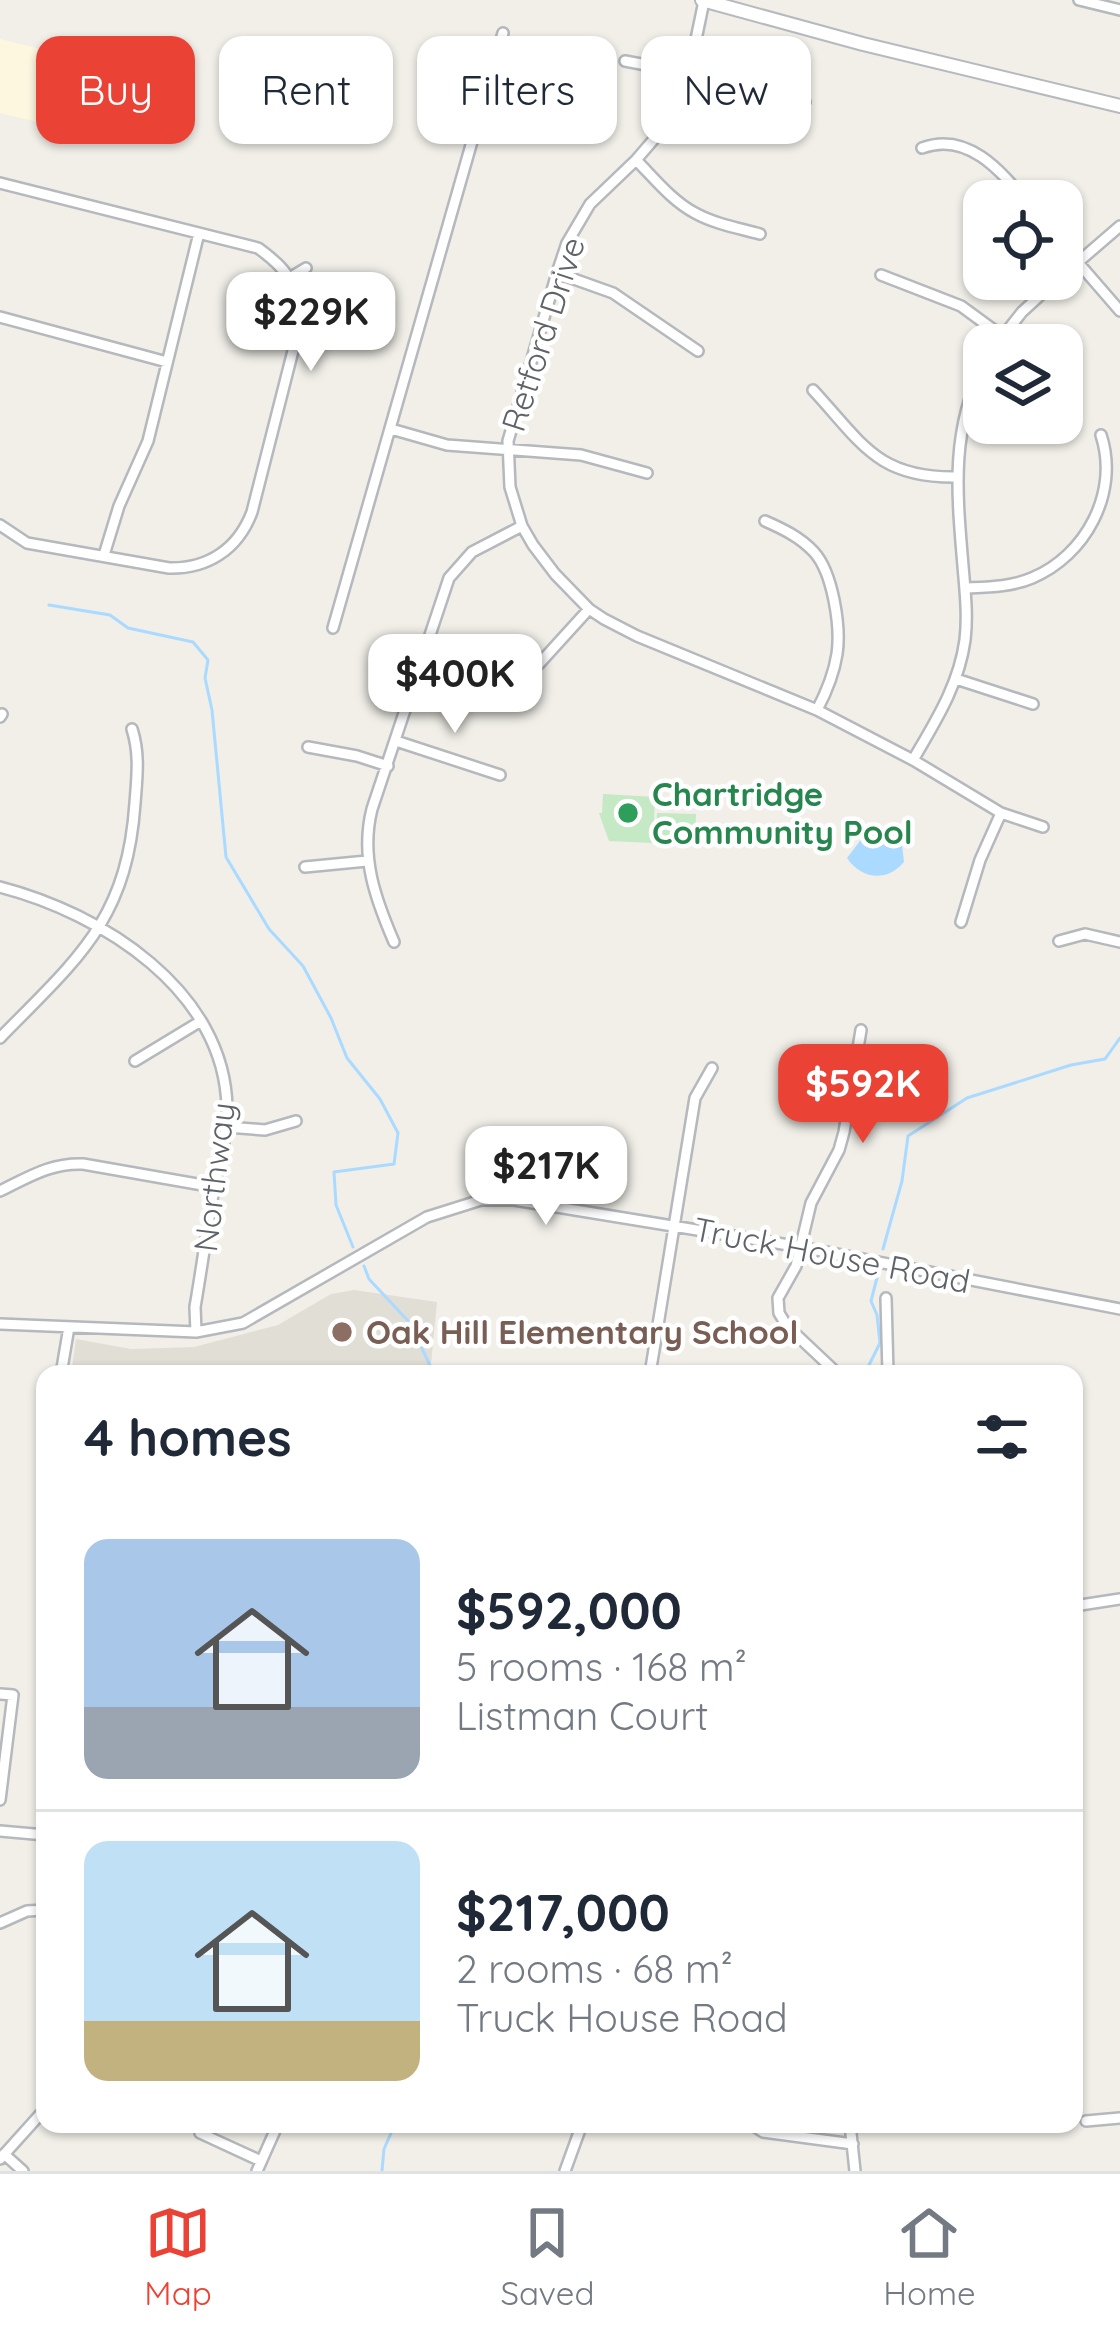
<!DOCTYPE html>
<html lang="en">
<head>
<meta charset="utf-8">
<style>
  body { margin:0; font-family:Quicksand,sans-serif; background:#f2f2f3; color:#1f2937; height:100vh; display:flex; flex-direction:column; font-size:45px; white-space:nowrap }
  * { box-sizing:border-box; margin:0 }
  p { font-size:39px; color:#747a83 }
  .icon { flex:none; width:66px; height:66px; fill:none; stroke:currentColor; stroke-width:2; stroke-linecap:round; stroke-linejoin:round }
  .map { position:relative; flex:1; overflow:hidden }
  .details { position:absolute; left:36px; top:1365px; width:1047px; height:768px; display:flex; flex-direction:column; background:#fff; border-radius:24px; box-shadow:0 3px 9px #0004 }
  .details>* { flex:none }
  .guide { position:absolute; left:36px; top:36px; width:1050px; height:108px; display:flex; gap:24px }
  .fabs { position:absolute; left:963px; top:180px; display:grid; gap:24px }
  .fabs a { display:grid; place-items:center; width:120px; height:120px; border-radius:24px; background:#fff; box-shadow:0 3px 9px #0004; font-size:60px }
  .price { position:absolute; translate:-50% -102px; padding:0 27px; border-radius:24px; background:#fff; color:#222; font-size:39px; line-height:78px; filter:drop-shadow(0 3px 6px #0008) }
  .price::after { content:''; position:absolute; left:50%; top:72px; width:36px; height:27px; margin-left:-18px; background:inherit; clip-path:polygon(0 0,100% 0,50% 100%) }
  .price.active { background:#ea4335; color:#fff }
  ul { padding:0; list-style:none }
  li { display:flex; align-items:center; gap:36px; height:300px; padding:0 48px }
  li+li { border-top:3px solid #e0e1e3 }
  li span { display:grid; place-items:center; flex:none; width:336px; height:240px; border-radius:24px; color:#555 }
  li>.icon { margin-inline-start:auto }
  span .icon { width:144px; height:144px; fill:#fffc; stroke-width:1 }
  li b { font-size:51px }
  h2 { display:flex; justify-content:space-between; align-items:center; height:144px; padding:0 48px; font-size:51px }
  .pill { padding:0 42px; border-radius:24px; background:#fff; box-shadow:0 3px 9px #0004; font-size:42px; line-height:108px }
  .pill.active { background:#ea4335; color:#fff }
  .dock { display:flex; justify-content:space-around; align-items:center; height:168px; border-top:3px solid #e0e1e3; background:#fff; font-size:33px; color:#747a83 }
  .dock a { display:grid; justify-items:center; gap:6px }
  .dock .active { color:#ea4335 }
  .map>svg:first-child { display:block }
</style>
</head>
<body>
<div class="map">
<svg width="1120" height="2171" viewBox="0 0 1120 2171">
  <rect width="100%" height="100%" fill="#f1efe8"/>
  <path fill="#fef7e0" d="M0 39 85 60 67 129 0 113Z"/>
  <path fill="#e1ded6" d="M354 1290 437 1302 430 1374H71L76 1339 131 1349 194 1347 278 1325 331 1294Z"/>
  <path fill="#c5e8c5" d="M603 794 655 797 653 843 609 841 599 813H602Z
    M657 813 696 814 695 838 674 837 673 842H656Z"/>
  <path fill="#aadaff" d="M881 831 892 836 902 845 904 862C887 882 862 880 847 858L866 833Z"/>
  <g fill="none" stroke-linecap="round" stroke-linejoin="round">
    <path stroke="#aadaff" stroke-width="3" d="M49 605 110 615 128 628 193 642 208 660 205 678 212 710 226 857 269 929 303 966 331 1018 347 1058 380 1099 398 1133 394 1164 334 1172 336 1205 353 1247
      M883 1249 902 1181 908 1136 967 1098 1071 1065 1105 1059 1120 1038
      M364 1266 369 1279 410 1323 434 1374
      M866 1371 880 1343 877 1315 871 1301 878 1274
      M382 2171 384 2149 395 2124"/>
    <defs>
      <path id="street" d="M1079 0 1120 10
        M704 1 689 73 673 117 636 160 590 204 567 243 557 273 508 441 510 487 522 526 533 545 555 574 589 609 604 619 637 636 817 710 913 760 1001 813 1043 827
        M625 61 689 73 805 102
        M922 148C967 131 1000 170 1026 201
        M636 160C654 178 672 201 695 213 715 224 738 228 760 234
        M0 183 258 248C295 275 297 287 298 331L252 512C238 549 208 569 169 568L27 543 0 525
        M1062 244 1120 311
        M557 273 613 293 698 351
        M881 275 961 306 1002 336
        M1062 276 1120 226
        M291 277 306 268
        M0 317 167 362
        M996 345 1022 312 1058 279
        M813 390C862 443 877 478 956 477
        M391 429 447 445 581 455 647 473
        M765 521C783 529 800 537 814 552 833 573 841 627 837 654 834 673 826 693 817 710
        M104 555 119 506 148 441 199 233
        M965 588C988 587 1011 587 1032 578 1085 556 1120 493 1101 435
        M333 628 503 33
        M539 664 589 609
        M956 679 1033 704
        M0 717 2 714
        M396 741 500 775
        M308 747 357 756 388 766
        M913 760C935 722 959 685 965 640 968 615 965 590 963 566 957 494 950 431 984 364
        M305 867 367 861
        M0 887C101 913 225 990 227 1108 228 1135 219 1162 214 1189 207 1228 202 1267 195 1307L196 1332
        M961 922 980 860 1001 813
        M1059 941 1085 934 1120 942
        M394 942C375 898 360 856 372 809L449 578 472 552 522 526
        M0 1038C77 959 127 921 135 803 137 777 140 754 132 729
        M135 1061 201 1021
        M227 1127 265 1130 296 1121
        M0 1191C29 1177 50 1163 83 1164L214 1187
        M886 1298 888 1374
        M0 1324 196 1332 243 1323 427 1217 481 1200H514L801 1247 1120 1309
        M61 1374 69 1327
        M650 1374 695 1098 712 1068
        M838 1374 787 1326 779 1313 778 1298 796 1266 811 1203 839 1150 844 1132 861 1030
        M1074 1606 1120 1599
        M0 1694 13 1695 0 1800
        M0 1831 45 1835
        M0 1923 27 1911 45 1910
        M1086 2121 1120 2118
        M751 2124 763 2132 853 2144
        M850 2124 855 2171
        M200 2133 261 2161
        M4 2154 23 2171
        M0 2159 45 2109
        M257 2171 278 2124
        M565 2171 582 2124"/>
      <path id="secondary" d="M702 0 863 44 1120 106"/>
    </defs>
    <use href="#street" stroke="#b5b8bc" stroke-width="14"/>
    <use href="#secondary" stroke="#b6babf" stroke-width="16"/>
    <use href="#street" stroke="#fff" stroke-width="9"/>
    <use href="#secondary" stroke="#fff" stroke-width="12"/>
  </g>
  <circle fill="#2e9e5b" stroke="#fff" stroke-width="4.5" cx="628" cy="813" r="12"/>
  <circle fill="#8d6e63" stroke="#fff" stroke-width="4.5" cx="342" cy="1332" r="12"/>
  <g text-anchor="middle" stroke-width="9" stroke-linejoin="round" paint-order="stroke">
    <g font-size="33" fill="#5f6368" stroke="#fff">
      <text transform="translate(543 334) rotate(-72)" y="12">Retford Drive</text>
      <text transform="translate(214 1177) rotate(-83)" y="12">Northway</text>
      <text transform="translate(832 1255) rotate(11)" y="12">Truck House Road</text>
    </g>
    <g font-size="33" font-weight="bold" fill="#27864d" stroke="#fff" text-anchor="start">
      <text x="652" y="806">Chartridge<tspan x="652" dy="38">Community Pool</tspan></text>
    </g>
    <g font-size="33" font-weight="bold" fill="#785e54" stroke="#fff" text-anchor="start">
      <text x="366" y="1344">Oak Hill Elementary School</text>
    </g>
  </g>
</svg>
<div class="fabs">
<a><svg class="icon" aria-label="locate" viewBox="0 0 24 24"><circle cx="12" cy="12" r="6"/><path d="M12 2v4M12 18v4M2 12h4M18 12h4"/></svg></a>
<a><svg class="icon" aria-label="layers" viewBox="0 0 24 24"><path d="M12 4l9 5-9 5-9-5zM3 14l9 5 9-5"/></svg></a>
</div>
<b class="price" style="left:311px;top:374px">$229K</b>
<b class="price" style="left:455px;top:736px">$400K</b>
<b class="price active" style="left:863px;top:1146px">$592K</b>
<b class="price" style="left:546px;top:1228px">$217K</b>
<div class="guide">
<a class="pill active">Buy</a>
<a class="pill">Rent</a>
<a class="pill">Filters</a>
<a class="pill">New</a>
</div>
<section class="details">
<h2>4 homes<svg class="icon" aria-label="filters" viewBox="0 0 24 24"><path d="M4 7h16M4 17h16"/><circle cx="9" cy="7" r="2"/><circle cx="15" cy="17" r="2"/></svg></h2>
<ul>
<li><span style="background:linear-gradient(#a9c7e8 70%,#9aa5b1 0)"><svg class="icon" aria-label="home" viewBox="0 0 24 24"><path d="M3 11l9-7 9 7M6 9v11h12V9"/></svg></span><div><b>$592,000</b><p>5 rooms · 168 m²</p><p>Listman Court</p></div></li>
<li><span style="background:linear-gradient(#bfe0f5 75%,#c2b280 0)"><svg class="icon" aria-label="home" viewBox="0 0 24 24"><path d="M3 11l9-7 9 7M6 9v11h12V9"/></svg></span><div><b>$217,000</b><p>2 rooms · 68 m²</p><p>Truck House Road</p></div></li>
</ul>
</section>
</div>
<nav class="dock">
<a class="active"><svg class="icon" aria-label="map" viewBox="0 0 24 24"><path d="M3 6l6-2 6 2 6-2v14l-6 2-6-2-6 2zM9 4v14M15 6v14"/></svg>Map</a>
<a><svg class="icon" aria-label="saved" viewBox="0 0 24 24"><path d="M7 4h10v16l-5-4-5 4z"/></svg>Saved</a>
<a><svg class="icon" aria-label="home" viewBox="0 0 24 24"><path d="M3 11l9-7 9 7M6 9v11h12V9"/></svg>Home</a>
</nav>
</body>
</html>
